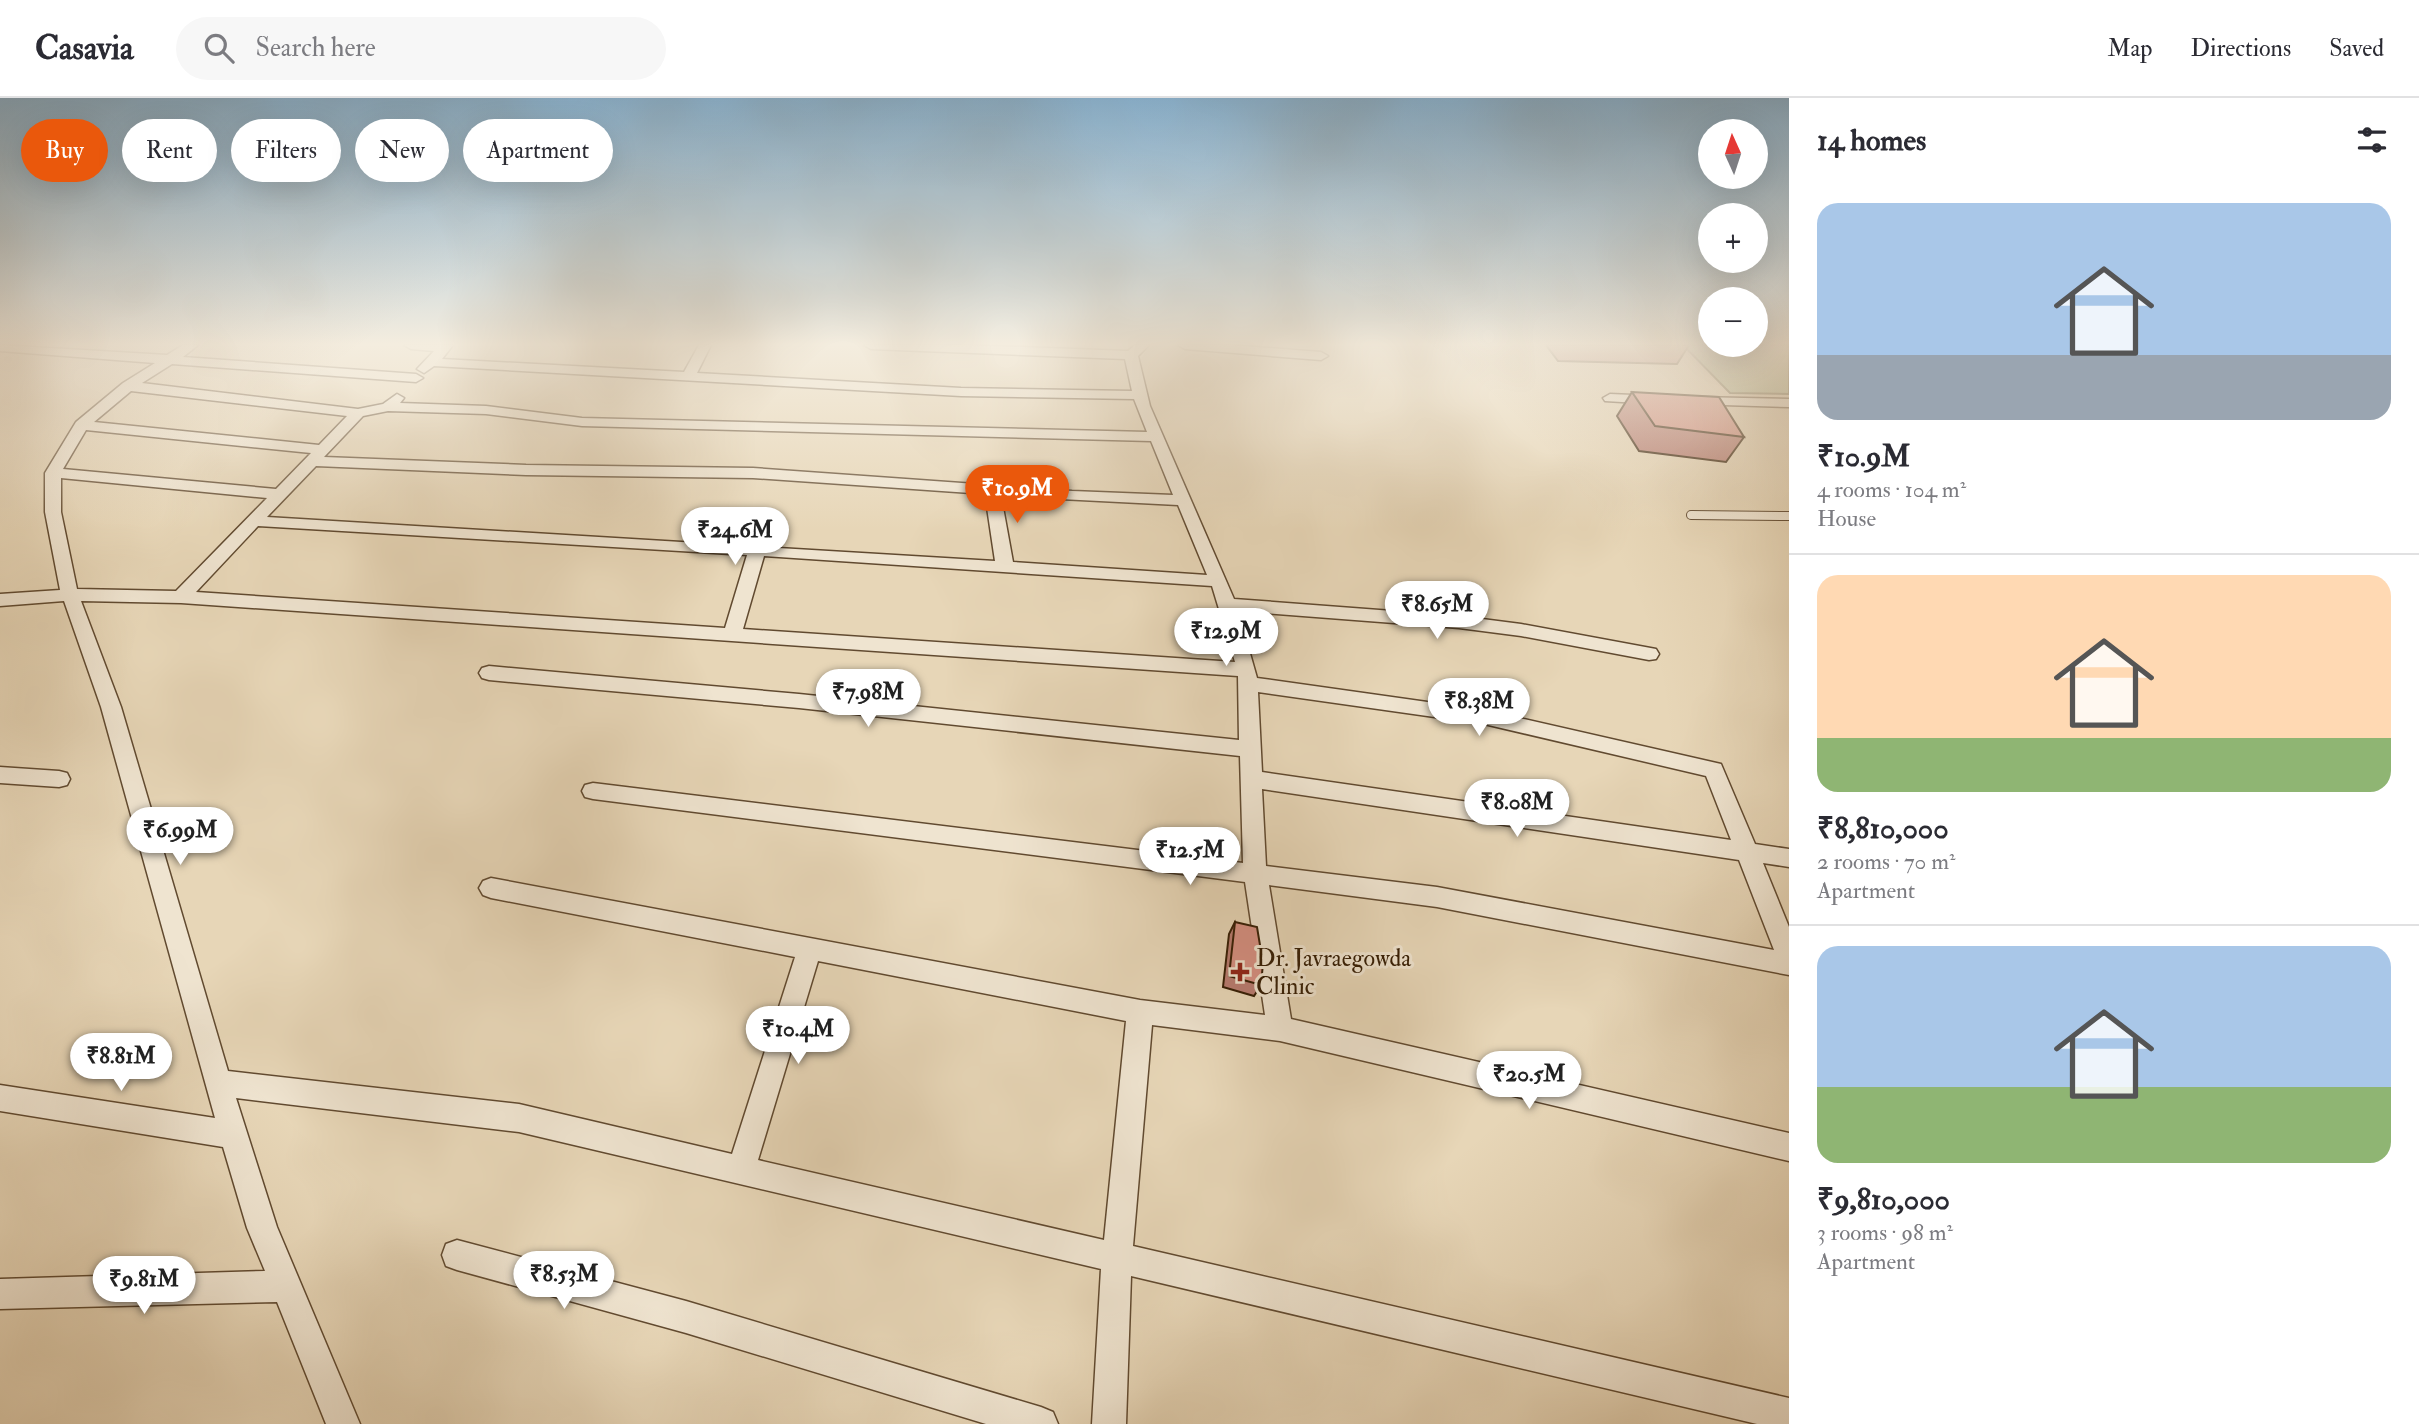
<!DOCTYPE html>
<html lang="en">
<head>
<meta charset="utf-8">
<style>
  body { margin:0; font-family:"IM FELL Double Pica",serif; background:#f7f7f7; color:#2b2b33; height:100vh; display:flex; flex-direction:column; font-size:26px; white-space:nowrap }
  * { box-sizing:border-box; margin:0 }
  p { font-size:23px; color:#7c7c81 }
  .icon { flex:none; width:38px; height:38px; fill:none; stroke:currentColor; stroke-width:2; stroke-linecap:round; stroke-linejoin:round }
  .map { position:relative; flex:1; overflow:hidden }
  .side { display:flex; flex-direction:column; background:#fff; width:630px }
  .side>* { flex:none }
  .top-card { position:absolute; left:21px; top:21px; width:665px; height:63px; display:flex; gap:14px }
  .needle { width:46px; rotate:357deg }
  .fabs { position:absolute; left:1698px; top:21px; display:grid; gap:14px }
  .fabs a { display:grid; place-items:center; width:70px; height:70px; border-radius:50%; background:#fff; box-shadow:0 7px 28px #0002; font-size:35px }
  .price { position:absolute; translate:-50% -60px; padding:0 16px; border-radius:24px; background:#fff; color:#222; font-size:23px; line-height:46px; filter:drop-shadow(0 2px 4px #0008) }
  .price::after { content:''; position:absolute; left:50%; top:42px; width:21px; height:16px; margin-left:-10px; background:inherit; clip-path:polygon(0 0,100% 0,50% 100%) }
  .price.on { background:#ea580c; color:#fff }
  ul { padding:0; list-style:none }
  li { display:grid; align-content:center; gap:14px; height:371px; padding:0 28px }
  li+li { border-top:2px solid #e1e1e2 }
  li span { display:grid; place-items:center; height:217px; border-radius:21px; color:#555 }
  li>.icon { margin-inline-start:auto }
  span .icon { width:126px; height:126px; fill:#fffc; stroke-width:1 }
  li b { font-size:30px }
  h2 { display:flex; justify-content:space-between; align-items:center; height:84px; padding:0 28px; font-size:30px }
  .pill { padding:0 24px; border-radius:32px; background:#fff; box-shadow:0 7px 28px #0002; font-size:24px; line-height:63px }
  .pill.on { background:#ea580c; color:#fff }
  header { display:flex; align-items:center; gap:42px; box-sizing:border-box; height:98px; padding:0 35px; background:#fff; border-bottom:2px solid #e1e1e2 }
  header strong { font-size:33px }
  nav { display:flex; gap:38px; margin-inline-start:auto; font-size:24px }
  .search { width:490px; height:63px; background:#f7f7f7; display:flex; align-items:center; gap:18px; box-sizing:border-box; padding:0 24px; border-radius:38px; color:#7c7c81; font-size:26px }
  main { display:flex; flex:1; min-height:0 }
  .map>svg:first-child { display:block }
</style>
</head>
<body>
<header>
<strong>Casavia</strong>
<div class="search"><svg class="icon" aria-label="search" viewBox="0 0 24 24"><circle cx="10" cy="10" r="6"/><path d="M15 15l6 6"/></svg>Search here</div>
<nav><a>Map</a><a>Directions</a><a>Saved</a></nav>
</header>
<main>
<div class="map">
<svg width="1789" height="1326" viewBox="0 0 1789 1326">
  <rect width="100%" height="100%" fill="#e7d6b7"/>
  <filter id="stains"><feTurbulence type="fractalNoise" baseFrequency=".00286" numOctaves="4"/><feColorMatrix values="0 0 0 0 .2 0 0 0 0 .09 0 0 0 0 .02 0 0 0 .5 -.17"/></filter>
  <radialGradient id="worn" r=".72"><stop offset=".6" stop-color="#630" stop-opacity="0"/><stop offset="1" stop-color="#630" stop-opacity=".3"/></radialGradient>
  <path fill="#b3be90" stroke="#746d4a" stroke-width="2" d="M1683 247H1789V296L1730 295Z"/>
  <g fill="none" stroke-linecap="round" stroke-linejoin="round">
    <defs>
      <path id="lane" d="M1691 417 1789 418"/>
      <path id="street" d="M0 247 167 257 183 247H198L183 259 416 276 423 280 416 284 172 266 142 285 358 311 383 306 397 296 404 300 400 305 486 308 582 320 1147 334 1134 301 961 298 434 268 424 275 417 271 434 253 411 251 404 247H453L442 261 684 274 699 247H711L697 275 961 290 1132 293 1125 261 871 251 864 247H966L1128 253 1135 247H1149L1138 258 1150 308 1234 501 1459 518 1521 526 1656 551 1659 556 1656 561 1649 562 1521 538 1459 530 1238 513 1257 580 1484 612 1721 666 1755 746 1789 751V769L1763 765 1789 829V877L1437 809 1269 787 1291 921 1789 1035V1063L1280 943 1152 927 1133 1148 1789 1300V1326H1757L1131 1178 1126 1326H1092L1101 1171 519 1034 236 1000 277 1129 360 1326H326L277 1204 0 1211V1181L265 1173 247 1130 223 1049 0 1013V987L215 1020 101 609 64 503 0 508V496L60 492 45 414V375L76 324 123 285 155 265 0 253ZM131 293 347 318 319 347 94 324ZM388 313 486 316 582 328 1151 343 1173 397 1072 393 753 370 526 367 324 359 363 318ZM86 332 311 355 276 391 63 371ZM316 368 526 377 753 380 985 396 995 463 267 419ZM61 380 267 400 176 493 77 491 61 414ZM1001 398 1178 407 1207 477 1013 464ZM258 428 747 457 725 530 196 494ZM764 458 1212 488 1235 564 743 531ZM81 503 181 505 1238 578 1239 642 799 596 489 568 482 570 479 575 482 580 489 582 799 610 1240 658 1243 765 593 685 585 687 582 693 585 699 593 701 1245 784 1265 917 1140 902 491 780 483 783 479 790 483 797 491 800 795 859 732 1056 519 1006 228 973 121 609ZM1258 594 1484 626 1706 678 1731 742 1262 674ZM1262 691 1739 762 1774 852 1437 789 1266 768ZM818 863 1126 923 1104 1142 758 1062Z
        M1178 247H1230L1321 254 1328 258 1321 262 1185 251Z
        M1610 296 1656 298 1663 302 1656 306 1605 303 1603 300Z
        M1696 299 1789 301V309L1691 306 1689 303Z
        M0 669 59 673 67 675 70 681 67 687 59 689 0 685Z
        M457 1142 686 1203 1041 1309 1053 1314 1058 1326H986L686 1235 457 1172 446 1168 442 1157 446 1146Z"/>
    </defs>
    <use href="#lane" stroke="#614a30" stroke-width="10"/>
    <use href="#street" stroke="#614a30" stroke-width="3"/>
    <use href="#lane" stroke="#efe4d0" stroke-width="8"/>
    <use href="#street" fill="#efe4d0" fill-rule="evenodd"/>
  </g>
  <path fill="#b87b70" stroke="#341c03" stroke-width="2" d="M1546 247H1689L1677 266 1558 263Z
    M1632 294 1744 339 1726 364 1639 353 1617 318Z
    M1235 824 1261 887 1254 898 1223 889 1229 836Z"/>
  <path fill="#d68f82" stroke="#341c03" stroke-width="2" d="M1632 294 1719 299 1744 339 1655 328Z
    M1235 824 1257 829 1263 865 1261 887 1229 878Z"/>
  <linearGradient id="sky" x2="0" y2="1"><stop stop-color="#89b5d5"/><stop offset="0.57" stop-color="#f4eddf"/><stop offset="1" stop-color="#f4eddf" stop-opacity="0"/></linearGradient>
  <rect width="1789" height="432" fill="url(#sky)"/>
  <path fill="#8f2418" stroke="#efe4d0" stroke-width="2.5" d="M1236.5 863.5h7v7h7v7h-7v7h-7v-7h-7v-7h7z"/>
  <g text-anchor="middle" stroke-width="6" stroke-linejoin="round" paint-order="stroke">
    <g font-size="24" fill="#341c03" stroke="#efe4d0" text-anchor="start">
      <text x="1256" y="868">Dr. Javraegowda<tspan x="1256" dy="28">Clinic</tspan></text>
    </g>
  </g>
  <rect width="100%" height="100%" filter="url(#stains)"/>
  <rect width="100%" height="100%" fill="url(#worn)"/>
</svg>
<div class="fabs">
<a><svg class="needle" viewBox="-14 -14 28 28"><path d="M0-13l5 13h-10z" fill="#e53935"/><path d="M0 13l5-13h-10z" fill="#7c7c81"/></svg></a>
<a>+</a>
<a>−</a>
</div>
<b class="price on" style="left:1017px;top:427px">₹10.9M</b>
<b class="price" style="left:735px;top:469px">₹24.6M</b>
<b class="price" style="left:1437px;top:543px">₹8.65M</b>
<b class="price" style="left:1226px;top:570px">₹12.9M</b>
<b class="price" style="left:868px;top:631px">₹7.98M</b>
<b class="price" style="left:1479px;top:640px">₹8.38M</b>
<b class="price" style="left:1517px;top:741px">₹8.08M</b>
<b class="price" style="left:180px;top:769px">₹6.99M</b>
<b class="price" style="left:1190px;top:789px">₹12.5M</b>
<b class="price" style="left:798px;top:968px">₹10.4M</b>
<b class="price" style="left:121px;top:995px">₹8.81M</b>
<b class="price" style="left:1529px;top:1013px">₹20.5M</b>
<b class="price" style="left:564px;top:1213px">₹8.53M</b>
<b class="price" style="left:144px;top:1218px">₹9.81M</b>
<div class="top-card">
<a class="pill on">Buy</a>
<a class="pill">Rent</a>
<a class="pill">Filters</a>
<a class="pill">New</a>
<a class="pill">Apartment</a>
</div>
</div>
<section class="side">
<h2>14 homes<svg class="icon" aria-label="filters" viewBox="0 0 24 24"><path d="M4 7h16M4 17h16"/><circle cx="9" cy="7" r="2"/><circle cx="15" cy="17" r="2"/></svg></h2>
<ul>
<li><span style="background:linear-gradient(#a9c7e8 70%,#9aa5b1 0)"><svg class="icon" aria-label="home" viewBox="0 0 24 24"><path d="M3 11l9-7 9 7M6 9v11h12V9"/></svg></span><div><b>₹10.9M</b><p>4 rooms · 104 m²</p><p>House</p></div></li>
<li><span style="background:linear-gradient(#ffd9b3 75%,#8fb573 0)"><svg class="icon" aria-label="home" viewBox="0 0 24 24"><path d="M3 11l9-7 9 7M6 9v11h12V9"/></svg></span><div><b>₹8,810,000</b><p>2 rooms · 70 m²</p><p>Apartment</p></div></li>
<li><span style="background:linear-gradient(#a9c7e8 65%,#8fb573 0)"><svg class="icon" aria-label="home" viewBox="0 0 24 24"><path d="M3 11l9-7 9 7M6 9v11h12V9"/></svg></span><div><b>₹9,810,000</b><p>3 rooms · 98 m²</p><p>Apartment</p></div></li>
</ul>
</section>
</main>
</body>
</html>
